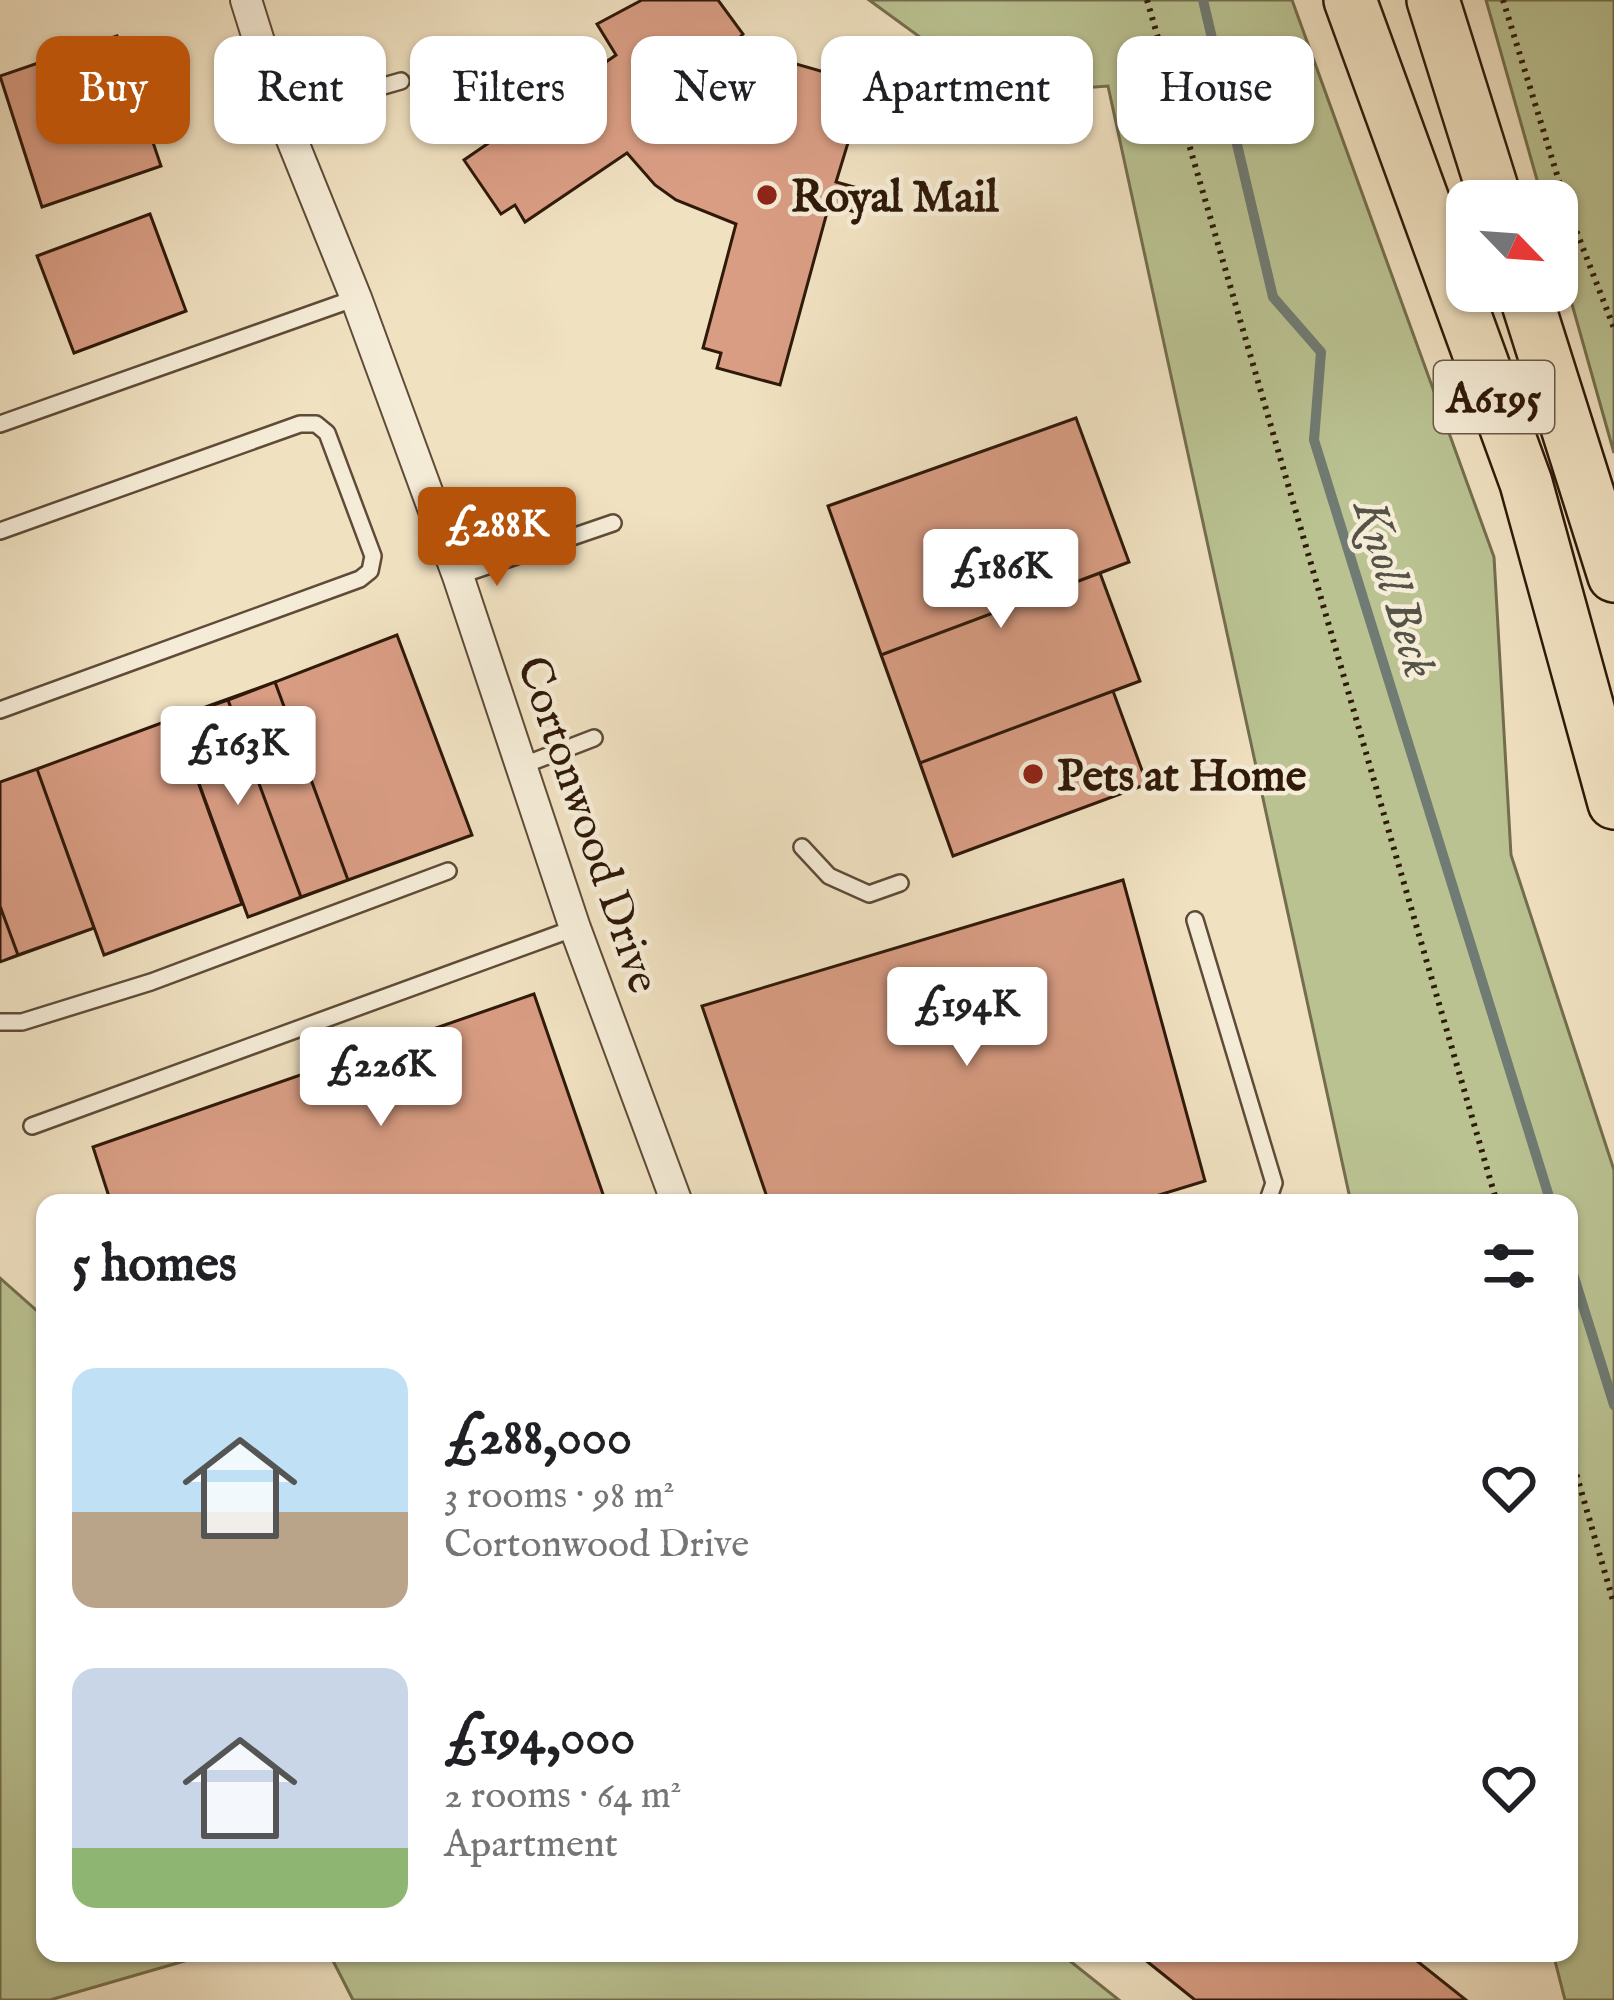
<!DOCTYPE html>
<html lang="en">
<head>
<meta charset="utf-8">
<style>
  body { margin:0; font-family:"IM FELL English",serif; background:#f6f6f6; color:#202124; height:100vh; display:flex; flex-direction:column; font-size:45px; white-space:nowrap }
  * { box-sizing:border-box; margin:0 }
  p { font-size:39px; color:#757577 }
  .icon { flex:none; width:66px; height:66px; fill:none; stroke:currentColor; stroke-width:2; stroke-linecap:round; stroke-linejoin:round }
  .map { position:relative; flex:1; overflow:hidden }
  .drawer { position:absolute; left:36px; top:1194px; width:1542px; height:768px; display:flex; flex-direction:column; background:#fff; border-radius:24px; box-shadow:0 3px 9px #0004 }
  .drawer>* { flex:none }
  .hud { position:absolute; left:36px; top:36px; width:1542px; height:108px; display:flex; gap:24px }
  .needle { width:78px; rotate:115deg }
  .controls { position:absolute; left:1446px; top:180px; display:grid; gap:24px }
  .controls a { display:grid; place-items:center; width:132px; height:132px; border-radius:24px; background:#fff; box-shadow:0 3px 9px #0004; font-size:60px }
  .price { position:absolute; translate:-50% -102px; padding:0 27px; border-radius:12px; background:#fff; color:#222; font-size:39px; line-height:78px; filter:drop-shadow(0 3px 6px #0008) }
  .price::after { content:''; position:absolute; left:50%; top:72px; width:36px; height:27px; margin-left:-18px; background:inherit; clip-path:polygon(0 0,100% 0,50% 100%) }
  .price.active { background:#b45309; color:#fff }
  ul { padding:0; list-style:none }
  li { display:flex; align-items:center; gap:36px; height:300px; padding:0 36px }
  li span { display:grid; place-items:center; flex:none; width:336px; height:240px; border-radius:24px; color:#555 }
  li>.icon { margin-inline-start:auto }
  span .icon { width:144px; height:144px; fill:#fffc; stroke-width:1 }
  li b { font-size:51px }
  h2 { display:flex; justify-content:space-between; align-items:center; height:144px; padding:0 36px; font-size:51px }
  .chip { padding:0 42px; border-radius:24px; background:#fff; box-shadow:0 3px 9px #0004; font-size:42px; line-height:108px }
  .chip.active { background:#b45309; color:#fff }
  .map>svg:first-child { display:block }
</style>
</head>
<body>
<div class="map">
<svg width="1614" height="2000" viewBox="0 0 1614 2000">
  <rect width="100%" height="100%" fill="#f0e1c1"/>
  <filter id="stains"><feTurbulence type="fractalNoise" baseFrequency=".00167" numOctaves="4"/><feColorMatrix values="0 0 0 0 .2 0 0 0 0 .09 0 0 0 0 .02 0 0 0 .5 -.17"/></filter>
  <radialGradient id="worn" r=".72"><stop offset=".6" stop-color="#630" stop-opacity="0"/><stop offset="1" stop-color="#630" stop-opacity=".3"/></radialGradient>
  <path fill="#bac292" stroke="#746e4e" stroke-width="3" d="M869 0H1292L1494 557 1511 855 1614 1170V2000H1565L1553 1953H1569V1203H1351L1108 86 998 94Z
    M1486 0H1614V453L1557 251V201H1543Z
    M0 1278 45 1318V1953H212L50 2000H0Z
    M329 1953H1060L1119 2000H353Z"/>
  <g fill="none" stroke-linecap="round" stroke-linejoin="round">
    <path stroke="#707b73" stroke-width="10" d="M1203 0 1273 297 1321 352 1314 440 1551 1203
      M1569 1261 1614 1405"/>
  </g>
  <path fill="#d99d84" stroke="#2f1909" stroke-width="3" d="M642 0H718L743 34 738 39 749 55 781 78 786 61 866 84 836 182 865 190 859 213 829 205 780 385 717 368 721 353 703 348 736 224 676 200 655 185 627 153 525 222 515 205 501 214 464 160 616 55 597 24Z
    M117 36 161 166 42 207 0 76Z
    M150 214 186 311 74 353 37 256Z
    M1076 418 1129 562 1100 573 1140 681 1113 691 1147 784 953 856 828 506Z
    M1076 418 1129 562 881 655 828 506Z
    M1100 573 1140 681 920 763 881 655Z
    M397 635 472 835 348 880 275 682Z
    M275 682 348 880 248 917 175 718Z
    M275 682 348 880 301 897 228 700Z
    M1113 691 1147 784 953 856 920 763Z
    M228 700 301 897 248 917 175 718Z
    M175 718 242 904 104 955 37 769Z
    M37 769 94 928 0 962V782Z
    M37 769 94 928 18 955 0 906V782Z
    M1123 880 1205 1181 1133 1203H769L702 1006Z
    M0 906 18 955 0 962Z
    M534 994 606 1203H111L93 1147Z
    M1149 1953H1407L1466 2000H1195L1144 1959Z"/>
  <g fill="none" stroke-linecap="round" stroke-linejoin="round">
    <defs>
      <path id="service" d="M282 115 401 81
        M0 424 356 298
        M0 531 300 424H316L327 433 373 556 370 571 360 579 0 710
        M458 576 613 523
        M524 765 594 738
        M802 847 829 876 869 894 900 883
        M1195 920 1274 1183 1267 1203
        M0 1022H22L151 982 448 871
        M32 1126 575 928"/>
      <path id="minor" d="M246 0 282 115 356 298 458 576 575 928 677 1203"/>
      <path id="trunk" d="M1350 0 1526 483 1614 803
        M1433 0 1496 201
        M1524 291 1614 576"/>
    </defs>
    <use href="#service" stroke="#5f4b37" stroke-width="20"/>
    <use href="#minor" stroke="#5f4b37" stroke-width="34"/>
    <use href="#trunk" stroke="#2f1909" stroke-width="56"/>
    <path stroke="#2f1909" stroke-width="6" stroke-dasharray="3 6" stroke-linecap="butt" d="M1147 0 1497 1203
      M1503 0 1567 207 1614 328
      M1569 1449 1614 1604"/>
    <use href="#service" stroke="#f5ecd7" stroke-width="15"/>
    <use href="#minor" stroke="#f5ecd7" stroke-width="30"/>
    <use href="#trunk" stroke="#f0e1c1" stroke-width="51"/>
  </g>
  <g fill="#8f2418" stroke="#f5ecd7" stroke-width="4.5">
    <circle cx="767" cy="195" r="12"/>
    <circle cx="1033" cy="774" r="12"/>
  </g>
  <g text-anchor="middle" stroke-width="9" stroke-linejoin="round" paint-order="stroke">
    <rect fill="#f5ecd7" stroke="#6a5847" stroke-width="3" x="1434" y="361" width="120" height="72" rx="9"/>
    <g font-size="42" font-weight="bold" fill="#2f1909">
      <text x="1494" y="412">A6195</text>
    </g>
    <g font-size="45" font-weight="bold" fill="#2f1909" stroke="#f5ecd7" text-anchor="start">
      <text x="791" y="211">Royal Mail</text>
      <text x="1057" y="790">Pets at Home</text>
    </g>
    <g font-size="45" fill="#2f1909" stroke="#f5ecd7">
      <text transform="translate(590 824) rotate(71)" y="16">Cortonwood Drive</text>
    </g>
    <g font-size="48" font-style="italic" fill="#555247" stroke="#f5ecd7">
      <text transform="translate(1397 588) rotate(73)" y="17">Knoll Beck</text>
    </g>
  </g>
  <rect width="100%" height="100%" filter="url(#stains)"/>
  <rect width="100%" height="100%" fill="url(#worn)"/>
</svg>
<div class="controls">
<a><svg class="needle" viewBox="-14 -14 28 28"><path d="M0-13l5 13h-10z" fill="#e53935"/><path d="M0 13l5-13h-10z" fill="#757577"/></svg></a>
</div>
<b class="price active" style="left:497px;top:589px">£288K</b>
<b class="price" style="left:1001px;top:631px">£186K</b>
<b class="price" style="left:238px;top:808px">£163K</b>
<b class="price" style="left:967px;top:1069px">£194K</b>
<b class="price" style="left:381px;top:1129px">£226K</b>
<div class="hud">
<a class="chip active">Buy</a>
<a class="chip">Rent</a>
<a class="chip">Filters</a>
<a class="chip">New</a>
<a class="chip">Apartment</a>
<a class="chip">House</a>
</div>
<section class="drawer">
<h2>5 homes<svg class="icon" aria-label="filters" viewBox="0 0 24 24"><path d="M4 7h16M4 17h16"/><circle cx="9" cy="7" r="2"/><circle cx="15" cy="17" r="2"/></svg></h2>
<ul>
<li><span style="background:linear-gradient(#bfe0f5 60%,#b9a48a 0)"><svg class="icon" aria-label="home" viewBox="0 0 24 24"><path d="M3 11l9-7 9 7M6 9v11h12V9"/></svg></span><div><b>£288,000</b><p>3 rooms · 98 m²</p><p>Cortonwood Drive</p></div><svg class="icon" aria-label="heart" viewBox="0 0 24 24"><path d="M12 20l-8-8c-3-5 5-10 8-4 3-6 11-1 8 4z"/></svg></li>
<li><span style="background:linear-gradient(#c9d6e8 75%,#8fb573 0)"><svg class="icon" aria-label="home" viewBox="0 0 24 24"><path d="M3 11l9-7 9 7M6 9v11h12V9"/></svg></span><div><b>£194,000</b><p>2 rooms · 64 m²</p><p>Apartment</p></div><svg class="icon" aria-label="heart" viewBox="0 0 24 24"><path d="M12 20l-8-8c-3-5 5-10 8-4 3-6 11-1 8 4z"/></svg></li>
</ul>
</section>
</div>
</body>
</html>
